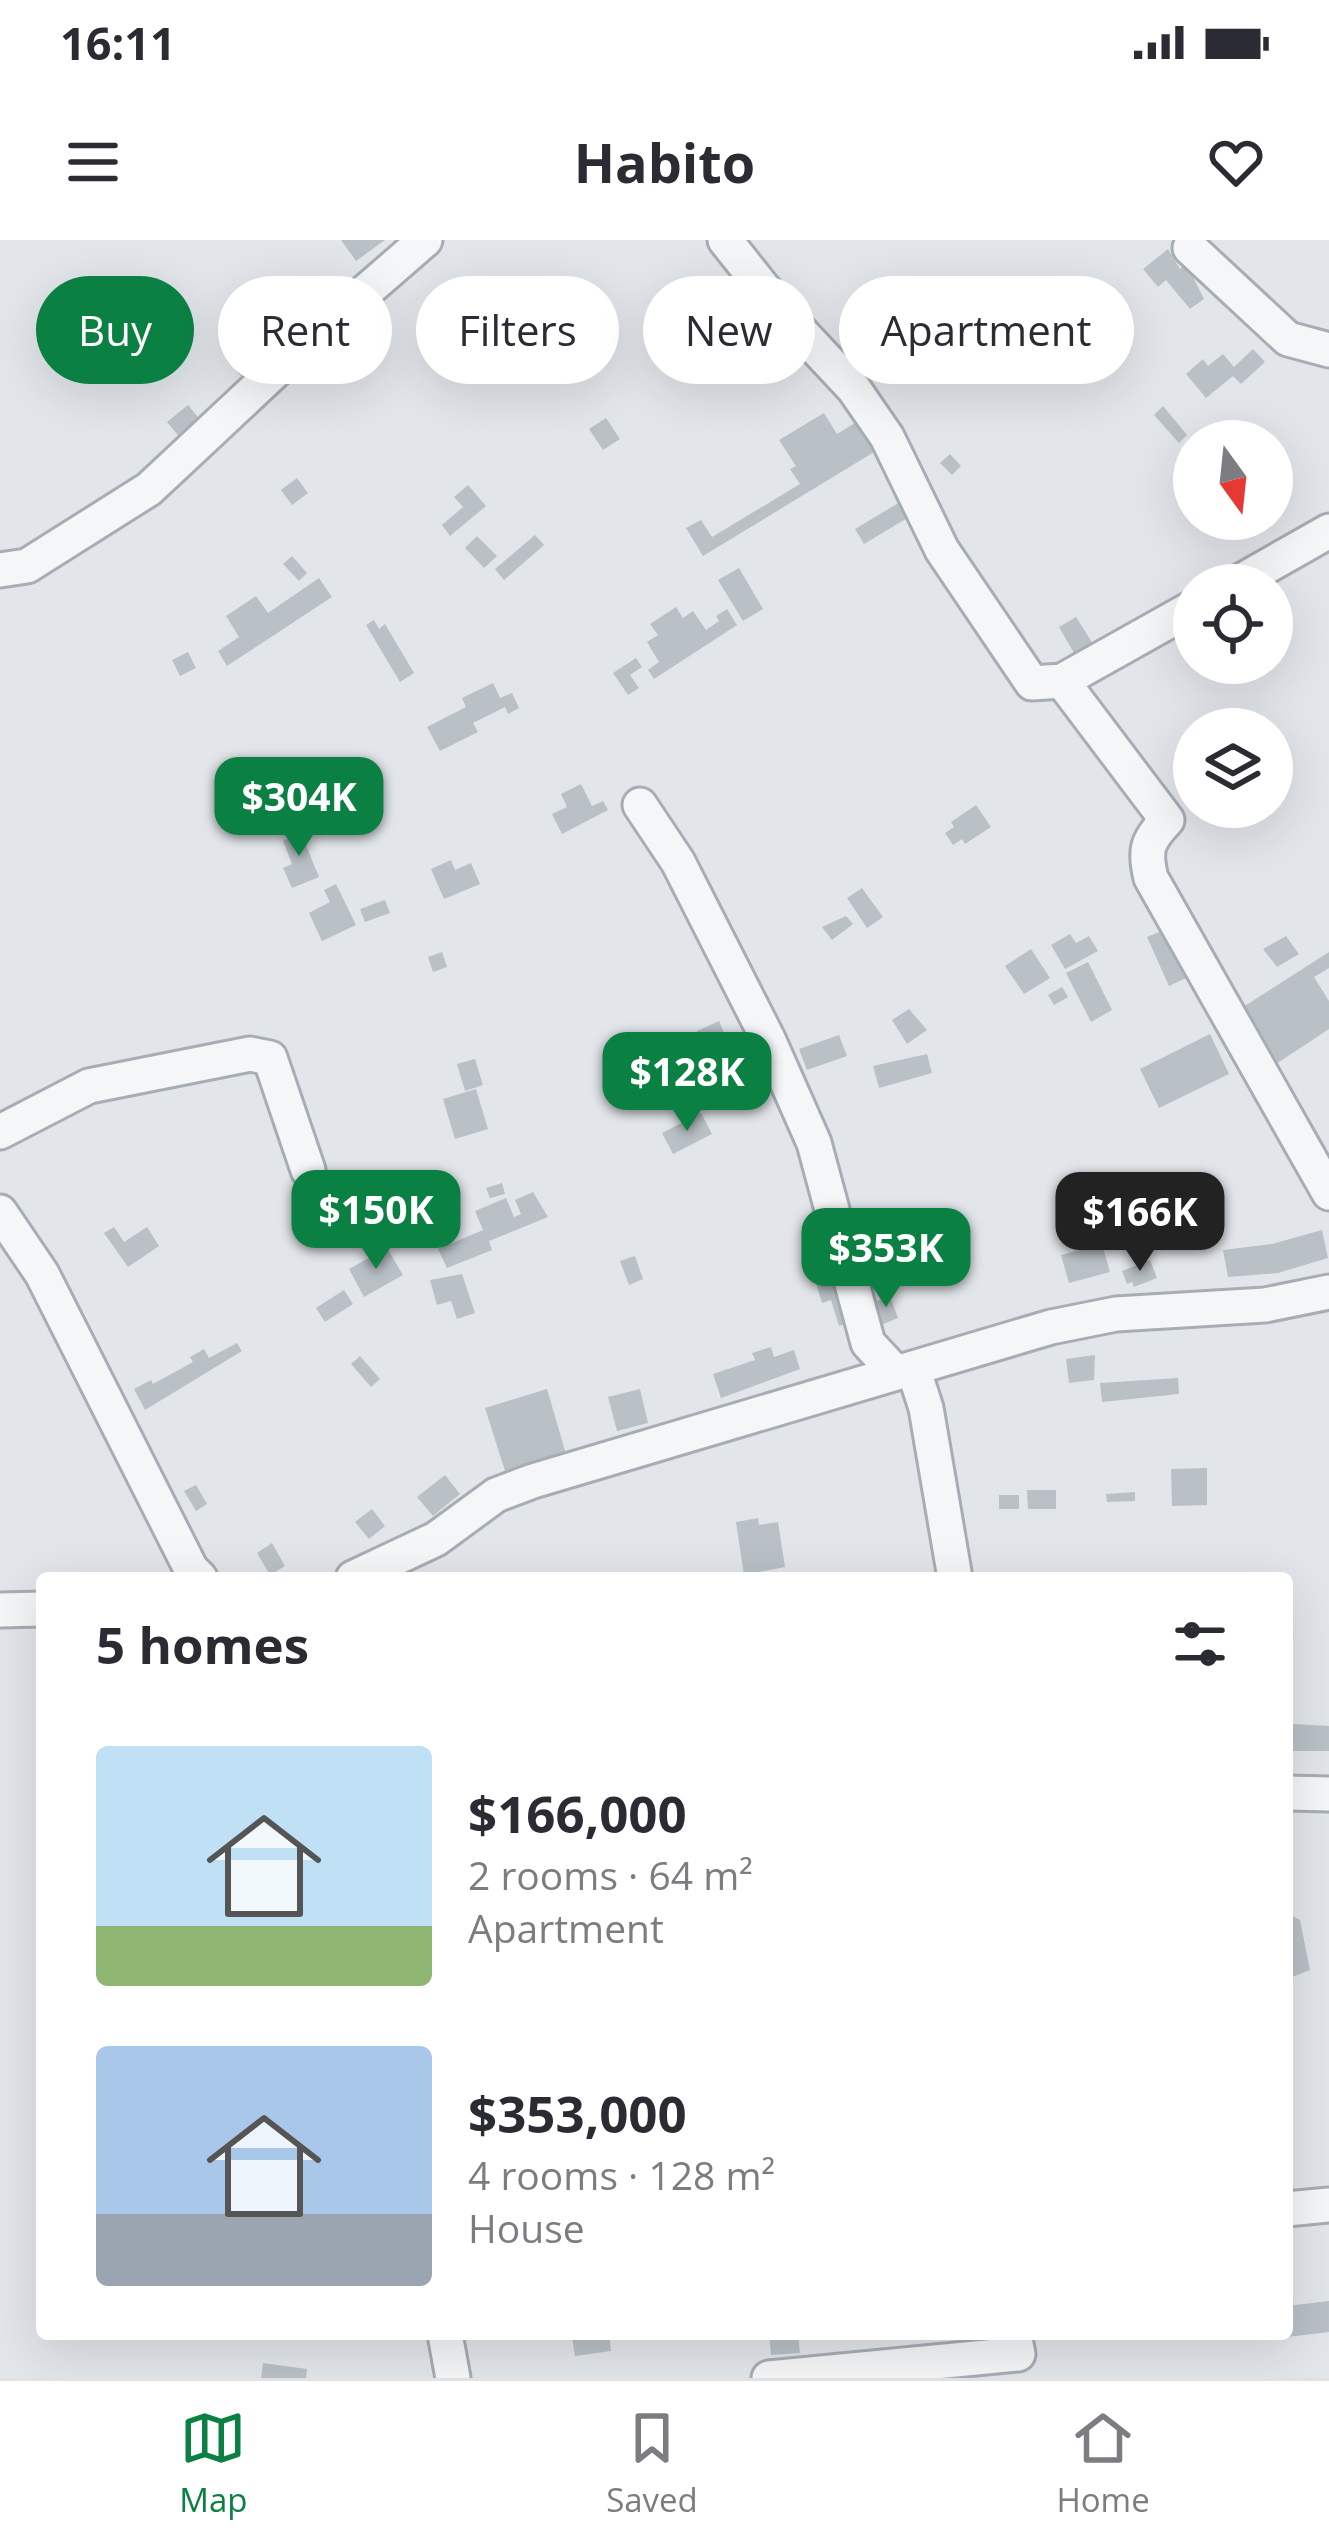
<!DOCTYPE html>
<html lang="en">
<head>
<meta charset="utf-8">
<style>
  body { margin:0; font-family:"Open Sans",sans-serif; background:#f7f7f7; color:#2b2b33; height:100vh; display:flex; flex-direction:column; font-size:45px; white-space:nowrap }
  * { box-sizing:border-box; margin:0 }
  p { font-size:39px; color:#7c7c81 }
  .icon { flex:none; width:66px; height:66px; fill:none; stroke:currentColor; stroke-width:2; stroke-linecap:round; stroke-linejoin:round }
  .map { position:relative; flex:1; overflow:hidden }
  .panel { position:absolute; left:36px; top:1332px; width:1257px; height:768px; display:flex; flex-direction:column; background:#fff; border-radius:12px; box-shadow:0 12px 48px #0002 }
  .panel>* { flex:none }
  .hud { position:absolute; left:36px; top:36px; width:1257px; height:108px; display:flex; gap:24px }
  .needle { width:78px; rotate:165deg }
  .controls { position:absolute; left:1173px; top:180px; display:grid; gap:24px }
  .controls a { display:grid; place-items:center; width:120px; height:120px; border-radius:50%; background:#fff; box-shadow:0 12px 48px #0002; font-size:60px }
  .price { position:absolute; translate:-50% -102px; padding:0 27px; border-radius:24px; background:#0b8043; color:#fff; font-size:39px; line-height:78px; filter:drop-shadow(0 3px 6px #0008) }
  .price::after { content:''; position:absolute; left:50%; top:72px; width:36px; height:27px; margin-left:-18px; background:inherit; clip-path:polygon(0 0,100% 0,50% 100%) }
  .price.selected { background:#222; color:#fff }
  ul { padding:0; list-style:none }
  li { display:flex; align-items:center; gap:36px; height:300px; padding:0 60px }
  li span { display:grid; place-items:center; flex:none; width:336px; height:240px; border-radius:12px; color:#555 }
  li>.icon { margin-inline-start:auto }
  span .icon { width:144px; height:144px; fill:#fffc; stroke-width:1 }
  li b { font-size:51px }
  h2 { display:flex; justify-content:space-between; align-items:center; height:144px; padding:0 60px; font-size:51px }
  .pill { padding:0 42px; border-radius:54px; background:#fff; box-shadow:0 12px 48px #0002; font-size:42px; line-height:108px }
  .pill.selected { background:#0b8043; color:#fff }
  .status { display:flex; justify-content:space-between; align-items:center; height:84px; padding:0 60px; background:#fff; direction:ltr }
  .status svg { height:33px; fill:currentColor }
  header { display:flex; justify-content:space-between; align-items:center; height:156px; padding:0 60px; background:#fff; font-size:54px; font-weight:700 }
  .tab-bar { display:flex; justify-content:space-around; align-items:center; height:168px; border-top:3px solid #e1e1e2; background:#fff; font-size:33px; color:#7c7c81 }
  .tab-bar a { display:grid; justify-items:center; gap:6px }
  .tab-bar .selected { color:#0b8043 }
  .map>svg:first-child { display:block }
</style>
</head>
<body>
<div class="status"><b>16:11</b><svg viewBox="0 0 49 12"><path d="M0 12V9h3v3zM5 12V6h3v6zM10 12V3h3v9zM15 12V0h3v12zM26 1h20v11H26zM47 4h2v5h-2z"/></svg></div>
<header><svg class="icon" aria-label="menu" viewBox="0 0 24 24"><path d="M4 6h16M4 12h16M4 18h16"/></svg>Habito<svg class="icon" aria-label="heart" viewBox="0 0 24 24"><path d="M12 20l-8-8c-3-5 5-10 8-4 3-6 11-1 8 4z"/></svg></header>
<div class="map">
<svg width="1329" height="2138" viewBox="0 0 1329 2138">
  <rect width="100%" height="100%" fill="#e2e6ea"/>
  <path fill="#b9c0c6" d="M341 0H385L356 21Z
    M1168 9 1180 29 1186 23 1204 59 1190 69 1166 40 1158 47 1143 29Z
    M711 56 726 77 697 99 674 69 688 57 696 67Z
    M975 79 982 89 928 123 923 111Z
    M265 98 278 111 245 141 234 128Z
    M137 102 152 127 122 144 118 135 124 132 115 114Z
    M1253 109 1265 122 1241 144 1233 136 1206 158 1186 134 1203 119 1208 126 1223 114 1234 127Z
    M188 165 202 182 181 199 167 182Z
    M1163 166 1187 195 1179 203 1154 175Z
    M824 173 837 194 866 176 884 206 703 316 686 288 701 280 712 297 800 244 790 229 796 226 779 200Z
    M606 178 620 199 603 210 589 189Z
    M950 214 961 226 952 235 940 223Z
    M297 238 308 253 292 265 281 250Z
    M468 245 486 266 450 296 442 285 463 267 454 257Z
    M900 262 909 277 864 304 855 289Z
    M535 295 544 305 504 340 495 329Z
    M477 296 497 316 484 328 465 308Z
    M292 316 307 333 299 341 283 324Z
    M739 328 763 369 743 381 718 340Z
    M319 338 332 357 227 426 218 411 239 397 226 376 256 356 268 373Z
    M676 367 683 378 693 371 706 390 719 381 716 376 727 369 737 385 654 439 648 430 659 422 647 402 658 395 650 384Z
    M1076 377 1093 404 1075 415 1059 387Z
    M374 380 379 389 385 384 414 433 400 442 366 385Z
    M188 412 196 428 180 436 172 420Z
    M636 418 642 427 630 435 639 448 628 455 613 433Z
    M493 443 500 458 512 453 519 468 508 474 505 467 473 483 478 492 440 511 427 487 466 467 462 458Z
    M273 527 280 546 268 551 260 532Z
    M581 544 592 566 603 561 608 570 562 594 552 574 567 567 561 554Z
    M976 565 991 587 965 604 962 599 953 605 945 593 954 587 951 582Z
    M296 581 319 637 292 648 283 628 292 624 283 601 292 597 287 586Z
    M451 620 455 630 471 623 480 644 444 659 431 629Z
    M336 644 356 685 322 701 309 673 330 662 324 650Z
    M862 648 883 677 867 688 847 658Z
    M385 660 390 673 365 682 360 669Z
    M846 676 853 684 832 700 822 687Z
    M1173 686 1195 734 1169 746 1147 697Z
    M1070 694 1076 703 1089 696 1098 711 1065 729 1051 705Z
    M1286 696 1299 714 1277 727 1263 709Z
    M1031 709 1050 738 1024 754 1005 726Z
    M442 712 447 727 433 732 428 717Z
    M1329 712V728L1314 737 1329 761V789L1273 826 1237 771Z
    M1088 722 1112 770 1091 782 1066 733Z
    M1062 747 1068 757 1054 765 1048 755Z
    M909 769 927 790 907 804 892 780Z
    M719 781 737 823 678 851 669 830 690 820 684 805 700 799 697 791Z
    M1210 794 1229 834 1159 868 1140 829Z
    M839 795 847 816 807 830 799 809Z
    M927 814 932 833 879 848 873 826Z
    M475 819 483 845 465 851 457 824Z
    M476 849 488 889 455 899 443 859Z
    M701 873 712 894 673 914 662 893Z
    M502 943 505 954 490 958 486 948Z
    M1167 950 1177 961 1187 952 1208 974 1176 1003 1156 989 1162 984 1146 967Z
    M533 952 548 977 489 1001 492 1010 447 1028 438 1009 483 990 475 971 506 958 514 977 521 974 515 960Z
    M114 987 124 1002 147 987 159 1006 128 1027 104 993Z
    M1322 990 1328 1018 1278 1033 1228 1037 1223 1010 1272 1004Z
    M1102 1004 1110 1032 1069 1043 1061 1015Z
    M387 1008 403 1035 364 1057 349 1029Z
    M635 1016 643 1039 629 1045 620 1021Z
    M1150 1020 1157 1038 1134 1047 1132 1042 1127 1044 1122 1031Z
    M462 1034 475 1073 457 1079 451 1061 437 1065 430 1040Z
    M836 1037 850 1082 839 1086 831 1060 822 1063 816 1043Z
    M344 1050 353 1064 325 1082 316 1068Z
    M890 1056 898 1078 881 1085 873 1063Z
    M237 1103 242 1111 145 1170 134 1149 151 1140 153 1144 193 1122 190 1117 204 1109 209 1118Z
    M771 1107 774 1117 794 1110 800 1129 721 1158 713 1134 755 1120 752 1113Z
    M1095 1115 1094 1140 1069 1143 1066 1119Z
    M360 1116 380 1139 371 1147 351 1124Z
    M1178 1138 1179 1154 1102 1162 1100 1143Z
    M547 1149 566 1214 505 1231 485 1168Z
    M640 1149 648 1183 617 1191 608 1157Z
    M1207 1228V1265L1172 1266 1171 1229Z
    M445 1235 460 1254 433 1276 417 1257Z
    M196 1245 207 1264 196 1271 184 1251Z
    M1027 1250H1056V1269H1028Z
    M1135 1252V1261L1107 1262 1106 1254Z
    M999 1255H1019V1269H999Z
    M372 1269 385 1286 369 1299 355 1282Z
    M758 1278 759 1285 778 1282 785 1327 744 1335 736 1282Z
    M272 1303 285 1326 270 1335 257 1313Z
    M1293 1484 1329 1486V1511H1293Z
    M1291 1675 1300 1680 1310 1730 1287 1739V1676Z
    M1329 2061V2092L1287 2097V2066Z
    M600 2094H609L611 2111 575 2116 572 2097Z
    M769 2094H798L800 2113 771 2115Z
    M263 2123 307 2129 306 2138H261Z"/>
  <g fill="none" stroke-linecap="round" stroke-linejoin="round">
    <defs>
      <path id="minor" d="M725 0 783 73 854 149 887 197 942 310 1032 443 1062 441
        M1190 8 1288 99 1329 110
        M0 330 27 326 149 249 289 118 425 0
        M1234 345 1329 291
        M1194 367 1062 441 1167 580C1147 601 1144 610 1151 638L1329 953
        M640 565 678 622 768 799 814 903 868 1103 896 1133
        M0 892 89 846 250 814 270 818 308 930
        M0 972 42 1034 191 1329 200 1338
        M913 1128 926 1168 955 1338
        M353 1338 436 1299 496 1255 533 1241 1051 1087 1116 1074 1265 1065 1329 1052
        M0 1370 42 1369
        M1287 1553 1329 1554
        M1287 1969 1329 1965
        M445 2094 453 2138
        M769 2138 1018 2114 1014 2094"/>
    </defs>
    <use href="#minor" stroke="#a7adb4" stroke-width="39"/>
    <use href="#minor" stroke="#f4f6f8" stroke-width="33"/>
  </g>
</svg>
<div class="controls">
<a><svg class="needle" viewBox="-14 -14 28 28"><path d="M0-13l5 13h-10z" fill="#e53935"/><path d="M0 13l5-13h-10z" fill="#7c7c81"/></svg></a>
<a><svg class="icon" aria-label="locate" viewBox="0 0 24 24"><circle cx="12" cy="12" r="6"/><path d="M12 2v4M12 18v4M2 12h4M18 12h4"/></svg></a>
<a><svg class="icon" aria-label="layers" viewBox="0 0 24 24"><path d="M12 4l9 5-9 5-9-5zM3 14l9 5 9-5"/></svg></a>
</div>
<b class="price" style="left:299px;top:619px">$304K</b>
<b class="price" style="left:687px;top:894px">$128K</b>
<b class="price" style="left:376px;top:1032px">$150K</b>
<b class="price selected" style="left:1140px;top:1034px">$166K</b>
<b class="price" style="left:886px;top:1070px">$353K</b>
<div class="hud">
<a class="pill selected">Buy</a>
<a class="pill">Rent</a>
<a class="pill">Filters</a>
<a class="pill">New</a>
<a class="pill">Apartment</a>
</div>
<section class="panel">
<h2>5 homes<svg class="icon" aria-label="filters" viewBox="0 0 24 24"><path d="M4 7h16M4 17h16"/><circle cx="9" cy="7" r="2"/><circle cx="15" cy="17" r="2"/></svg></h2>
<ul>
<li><span style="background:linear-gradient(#bfe0f5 75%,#8fb573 0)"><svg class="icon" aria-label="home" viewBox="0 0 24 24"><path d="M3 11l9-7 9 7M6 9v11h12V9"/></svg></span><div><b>$166,000</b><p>2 rooms · 64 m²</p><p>Apartment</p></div></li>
<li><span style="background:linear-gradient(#a9c7e8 70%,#9aa5b1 0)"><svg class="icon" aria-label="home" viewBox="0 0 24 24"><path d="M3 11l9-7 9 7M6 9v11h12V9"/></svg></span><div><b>$353,000</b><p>4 rooms · 128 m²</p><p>House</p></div></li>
</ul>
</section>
</div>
<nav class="tab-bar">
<a class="selected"><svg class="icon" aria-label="map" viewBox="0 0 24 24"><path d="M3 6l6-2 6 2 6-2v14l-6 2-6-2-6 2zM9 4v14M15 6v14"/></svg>Map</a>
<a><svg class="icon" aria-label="saved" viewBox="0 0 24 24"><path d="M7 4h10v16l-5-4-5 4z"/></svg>Saved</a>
<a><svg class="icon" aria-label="home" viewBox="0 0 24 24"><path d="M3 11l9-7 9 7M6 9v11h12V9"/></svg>Home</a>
</nav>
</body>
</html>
